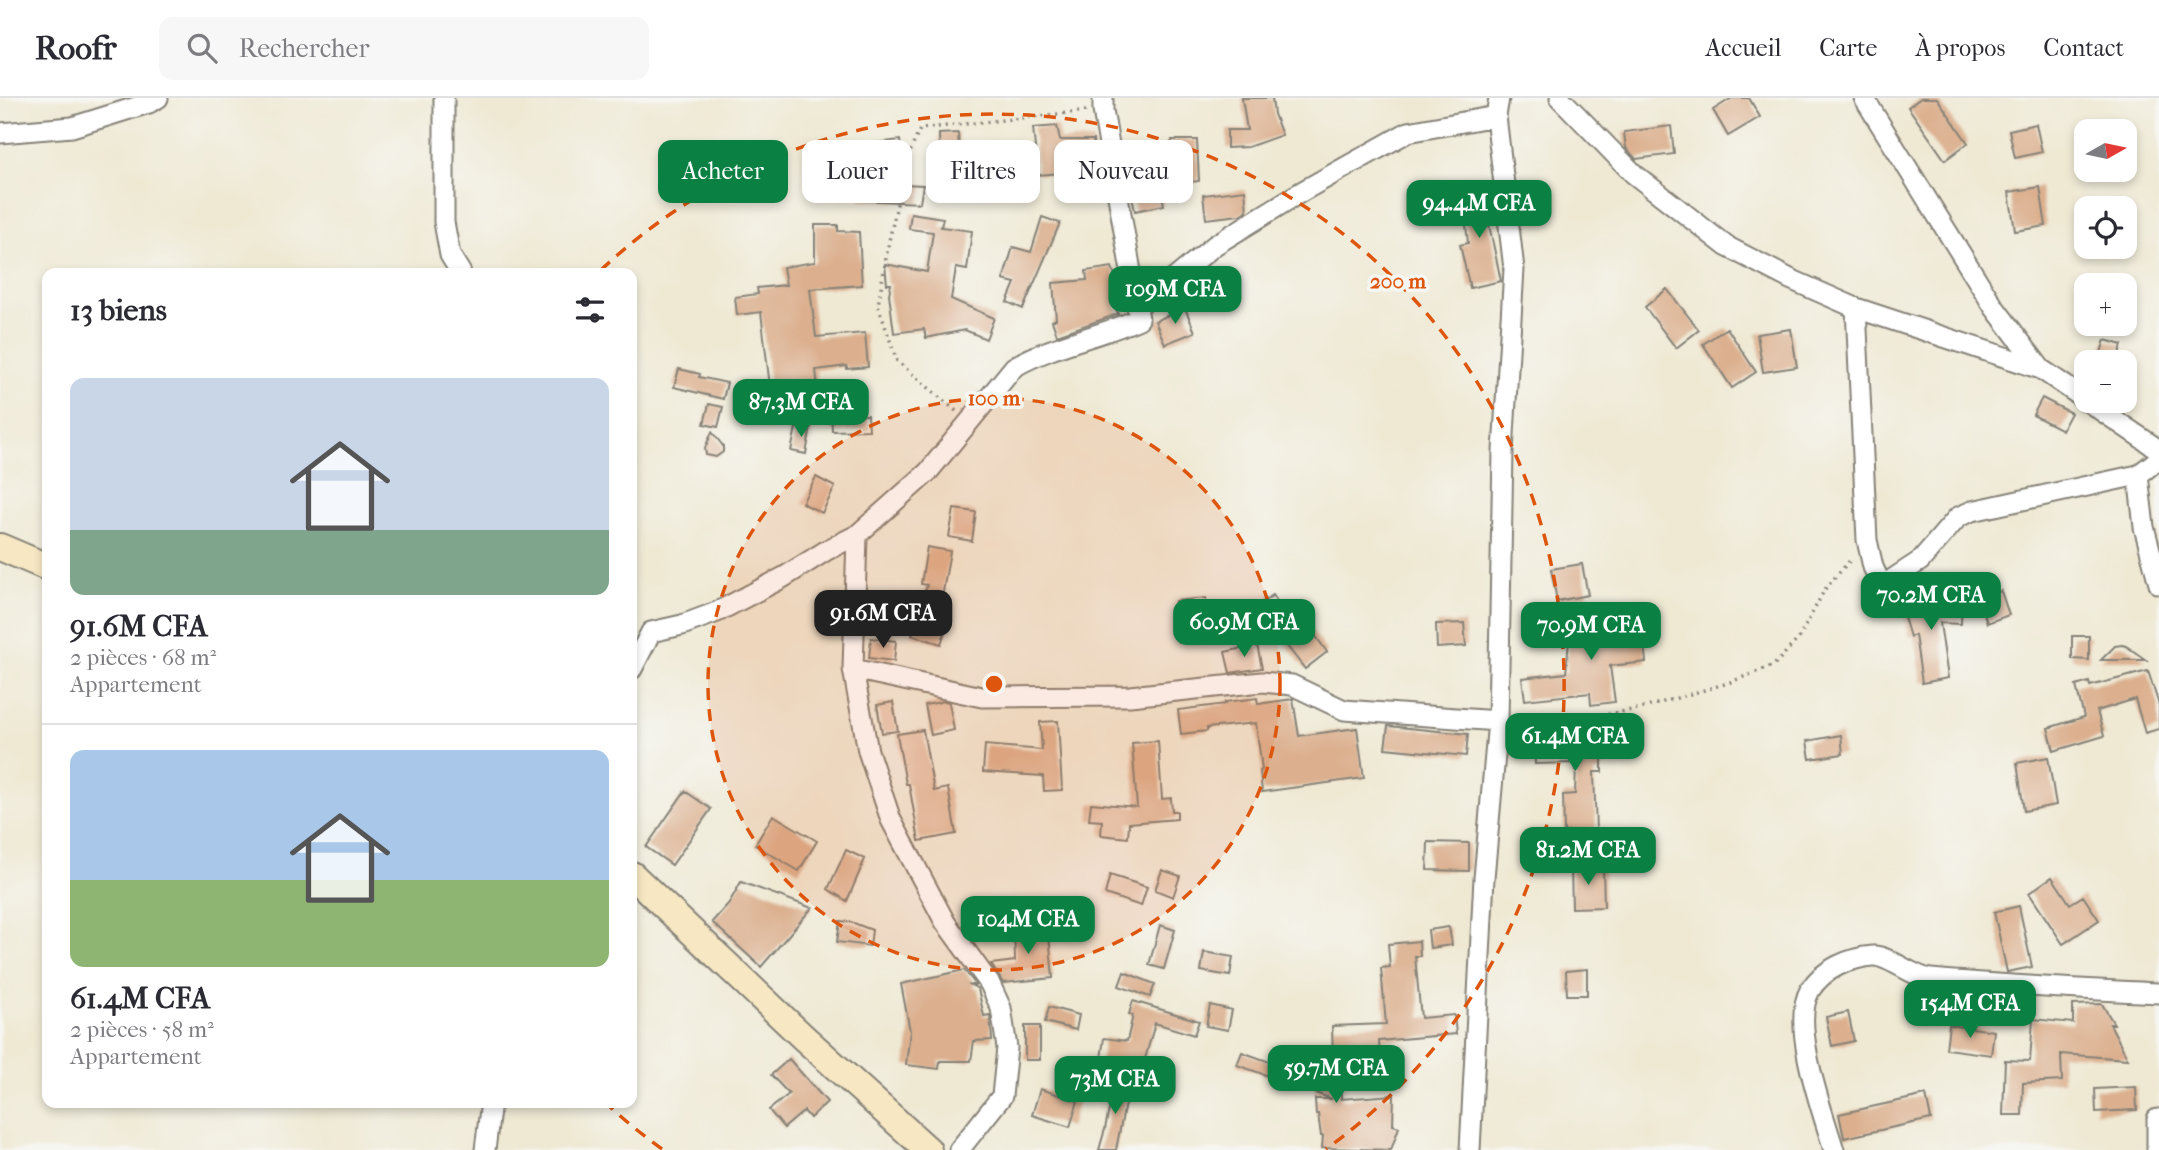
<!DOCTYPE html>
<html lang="fr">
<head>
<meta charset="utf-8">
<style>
  body { margin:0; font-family:"IM FELL French Canon",serif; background:#f7f7f7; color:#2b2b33; height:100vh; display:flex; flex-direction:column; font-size:26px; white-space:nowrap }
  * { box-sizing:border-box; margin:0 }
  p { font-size:23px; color:#7c7c81 }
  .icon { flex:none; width:38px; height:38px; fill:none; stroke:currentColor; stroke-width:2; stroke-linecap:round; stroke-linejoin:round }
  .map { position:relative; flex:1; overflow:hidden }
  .panel { position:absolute; left:42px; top:170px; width:595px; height:840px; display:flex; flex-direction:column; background:#fff; border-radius:14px; box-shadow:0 4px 10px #0003 }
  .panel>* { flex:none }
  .hud { position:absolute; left:658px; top:42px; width:665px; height:63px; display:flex; gap:14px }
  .needle { width:46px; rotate:81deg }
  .tools { position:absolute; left:2074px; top:21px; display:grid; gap:14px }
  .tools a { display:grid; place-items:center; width:63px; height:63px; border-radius:14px; background:#fff; box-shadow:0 4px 10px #0003; font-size:35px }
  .price { position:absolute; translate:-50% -60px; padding:0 16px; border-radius:14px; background:#0b8043; color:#fff; font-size:23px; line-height:46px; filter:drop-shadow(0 2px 4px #0008) }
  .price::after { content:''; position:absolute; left:50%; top:42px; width:21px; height:16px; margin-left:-10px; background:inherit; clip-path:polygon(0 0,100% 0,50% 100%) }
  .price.current { background:#222; color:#fff }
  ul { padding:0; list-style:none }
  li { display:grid; align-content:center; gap:14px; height:371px; padding:0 28px }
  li+li { border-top:2px solid #e1e1e2 }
  li span { display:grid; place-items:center; height:217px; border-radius:14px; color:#555 }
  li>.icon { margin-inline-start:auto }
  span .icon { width:126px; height:126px; fill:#fffc; stroke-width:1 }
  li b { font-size:30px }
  h2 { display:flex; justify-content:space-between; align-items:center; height:84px; padding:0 28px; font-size:30px }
  .pill { padding:0 24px; border-radius:14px; background:#fff; box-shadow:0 4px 10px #0003; font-size:24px; line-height:63px }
  .pill.current { background:#0b8043; color:#fff }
  header { display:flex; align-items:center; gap:42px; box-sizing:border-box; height:98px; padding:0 35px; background:#fff; border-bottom:2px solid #e1e1e2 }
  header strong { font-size:33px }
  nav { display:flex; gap:38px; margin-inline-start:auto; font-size:24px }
  .search { width:490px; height:63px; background:#f7f7f7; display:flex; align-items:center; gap:18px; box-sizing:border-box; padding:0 24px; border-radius:14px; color:#7c7c81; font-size:26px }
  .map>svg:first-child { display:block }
</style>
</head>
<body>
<header>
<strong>Roofr</strong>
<div class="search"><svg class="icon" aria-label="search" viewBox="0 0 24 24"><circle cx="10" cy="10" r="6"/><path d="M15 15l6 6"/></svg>Rechercher</div>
<nav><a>Accueil</a><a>Carte</a><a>À propos</a><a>Contact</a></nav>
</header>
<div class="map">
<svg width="2159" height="1052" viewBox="0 0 2159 1052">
  <rect width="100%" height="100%" fill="#f6f6f2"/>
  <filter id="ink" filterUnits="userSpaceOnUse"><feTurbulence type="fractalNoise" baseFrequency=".0143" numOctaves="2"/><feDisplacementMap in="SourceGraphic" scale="14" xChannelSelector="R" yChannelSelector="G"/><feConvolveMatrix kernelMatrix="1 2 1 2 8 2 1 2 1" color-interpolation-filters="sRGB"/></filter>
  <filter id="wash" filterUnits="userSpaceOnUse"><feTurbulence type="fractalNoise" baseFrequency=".00686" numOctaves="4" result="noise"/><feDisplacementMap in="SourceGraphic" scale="28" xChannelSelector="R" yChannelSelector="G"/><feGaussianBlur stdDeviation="1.57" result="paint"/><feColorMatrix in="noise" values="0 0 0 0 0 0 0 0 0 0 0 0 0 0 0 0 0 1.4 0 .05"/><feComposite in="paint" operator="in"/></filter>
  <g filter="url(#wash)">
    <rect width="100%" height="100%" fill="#efe9d4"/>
    <g id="blocks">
      <path fill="#dcb08f" d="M1242 0H1272L1274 16 1282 37 1248 49 1227 50V32H1247Z
        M1732 0H1749L1760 19 1728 38 1713 12Z
        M1921 0H1937L1968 45 1945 62 1908 9Z
        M2036 26 2042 54 2015 60 2009 32Z
        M1057 28 1060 42H1093L1095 57 1061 61 1062 75 1038 77 1033 30Z
        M1671 28 1674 56 1636 61 1626 50 1624 34Z
        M958 35 960 66 940 64 939 36Z
        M900 42 902 60 853 54V48Z
        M1172 42H1197L1199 83 1160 88 1164 107 1135 113 1131 94 1149 90 1147 74 1172 69Z
        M862 84 923 87 920 105 861 102Z
        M1487 89 1491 122H1488L1501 183 1470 190 1460 147 1468 145 1462 92Z
        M2040 89 2046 128 2015 133 2009 94Z
        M1245 92 1247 113 1240 117 1206 121 1203 97Z
        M911 115 943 120 941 129 972 133 967 172 956 170 951 201 994 220 986 241 965 232 926 240 924 231 894 235 889 196 891 186H887L885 166 927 174 933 134 909 131Z
        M1042 119 1060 125 1023 211 1007 204 1015 185 1003 182 1013 149 1031 154Z
        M815 127H838V133L859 134 862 187 810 191 816 239 865 235 868 269 847 271V268L816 272 819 299 792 302 791 295 771 297 761 214 737 217 735 199 758 196 757 190 786 187 783 169 815 164Z
        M1112 169 1124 205 1115 208 1118 216 1057 237 1052 223 1056 221 1053 185 1087 182 1086 173Z
        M1667 191 1699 232 1676 250 1645 209Z
        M1185 210 1195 234 1165 246 1155 223Z
        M1727 230 1756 274 1732 290 1703 246Z
        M1791 231 1797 269 1763 274 1757 236Z
        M2105 242 2122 247 2117 264H2098Z
        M679 271 700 276 699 279 727 285 723 301 674 289Z
        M2042 300 2071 315 2062 332 2033 317Z
        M709 306 723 309 718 329 704 326Z
        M860 308 861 317H868L869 332 832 333 831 310Z
        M797 325 811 328 806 356 791 353Z
        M712 334 723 348V354L716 359 706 357 705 350Z
        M816 379 835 389 822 415 802 405Z
        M954 411 976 414 972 443 949 439Z
        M927 449 950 453 940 512 951 515 941 546 912 537 927 487 921 486Z
        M1582 466 1588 497 1557 503 1551 471Z
        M2001 493 2009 517 1987 525 1979 500Z
        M1273 497 1285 516 1295 509 1327 554 1305 571 1283 543 1281 544 1257 508Z
        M1924 498 1962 501 1961 526 1940 525 1948 580 1922 585 1915 537 1910 539 1900 506Z
        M1206 500 1210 541 1179 544 1175 503Z
        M1571 521 1597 524V529L1642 525 1646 564 1610 568 1615 604 1591 607 1590 595 1525 602 1522 580 1566 575Z
        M1464 525 1466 548 1437 550 1436 526Z
        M2072 538H2089V562L2072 561Z
        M871 540 896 543 894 563 869 560Z
        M1257 547 1262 570 1230 575 1225 554Z
        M2122 547 2126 548 2146 562H2101L2115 548Z
        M2148 573 2159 607V631L2145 635 2135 601 2097 613 2104 638 2054 653 2048 630 2084 619 2076 588 2089 584 2090 588Z
        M1257 600 1258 606 1293 601 1299 638 1357 630 1364 680 1262 694 1260 673 1262 672 1256 625 1207 630V633L1181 636 1178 612 1226 606 1225 604Z
        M945 603 949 604 954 632 931 637 925 607Z
        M893 604 898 633 882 635 877 607Z
        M1058 623 1062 692 1044 693 1043 678 983 674 985 647 1042 652 1040 624Z
        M1388 628 1468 636 1466 658 1385 650Z
        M923 632 934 693 948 690 956 736 919 743 909 686H906L897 636Z
        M1576 634 1602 635V674H1594L1596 733 1564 734 1563 697 1575 696 1576 665 1535 666 1534 637 1576 636Z
        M1841 637 1843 656 1810 661 1807 643Z
        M1158 643 1162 701 1171 700 1172 713H1177V721L1129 725 1128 740 1101 737 1102 723 1089 722 1091 705 1137 709 1132 645Z
        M2048 659 2056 707 2024 713 2017 665Z
        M685 693 711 711 672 767 646 749Z
        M773 717 817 743 799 773 755 747Z
        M1428 744 1469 745V773L1427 772Z
        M846 752 865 761 847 803 828 791Z
        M1603 768 1604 809 1572 810 1571 769Z
        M1162 772 1180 778 1173 799 1155 792Z
        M1110 777 1147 789 1141 808 1105 796Z
        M2052 779 2070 806 2083 798 2099 822 2063 846 2029 795Z
        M741 784 812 810 761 869 712 824 729 805Z
        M2019 808 2032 869 2007 874 1994 814Z
        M840 823 851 824 872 832 870 848 837 844Z
        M1048 826 1053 880 1003 885 991 866 1015 863 1014 827Z
        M1160 827 1175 832 1164 871 1149 867Z
        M1449 829 1452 847 1430 850 1428 832Z
        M1419 843 1420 858H1415L1421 920 1454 917 1456 936 1379 943 1380 961 1333 963 1332 928 1386 926 1381 870 1390 869 1388 846Z
        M1204 854 1233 859 1230 878 1201 873Z
        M1587 871V897H1567L1566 873Z
        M964 872 976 887H971L978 891 984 918 990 917 992 942 974 943 971 963H940L939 971 906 967 910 933 901 886Z
        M1124 874 1155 886 1150 899 1119 888Z
        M1133 903 1199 923 1194 937 1155 925 1145 961 1161 962 1160 981 1116 979V977L1099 974 1104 940 1127 943 1133 917 1129 916Z
        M2102 906 2114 926H2110L2128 961 2061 956 2062 983 2023 985 2022 1017H2003L2005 962 2030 963 2033 921 2073 925V907Z
        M1210 907 1232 912 1228 932 1206 928Z
        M1049 909 1079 917 1076 932 1045 924Z
        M1848 914 1854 943 1832 948 1826 919Z
        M1949 927 1994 933 1991 957 1946 951Z
        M1025 928H1040V962H1025Z
        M1242 954 1278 967 1279 960 1340 966 1341 1001 1394 997 1393 1027 1399 1029 1391 1052 1322 1050 1323 1038H1321L1318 1016H1316L1315 1001H1332L1315 995V985L1277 981 1237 967Z
        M789 961 827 1004 810 1020 804 1013 784 1030 769 1012 789 996 771 977Z
        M1115 982 1129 985 1116 1052H1099L1105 1031Z
        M2136 989 2137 1012 2096 1014 2095 991Z
        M1040 991 1078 1003 1070 1029 1032 1017Z
        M1926 997 1931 1021 1844 1040 1839 1016Z"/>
    </g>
  </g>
  <g filter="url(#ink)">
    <use href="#blocks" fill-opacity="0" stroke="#868278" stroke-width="2"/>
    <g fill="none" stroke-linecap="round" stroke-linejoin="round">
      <defs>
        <path id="street" d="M444 0V124L450 157 461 175
          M1103 0V12L1137 208
          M1560 0 1634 76 1726 148 1790 181 1856 210 2041 271
          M1864 0 1994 209 2041 271 2086 302
          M0 35 72 29 149 5 158 0
          M1856 210 1867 442 1873 469 1882 488 1920 463 1958 419 1972 413 2138 377
          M2087 303 2159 352
          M2159 361 2138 377 2144 429 2159 486
          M857 437 853 571 868 653 891 722 945 824 990 886 1001 910 1007 950 1002 998 959 1052
          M632 571 651 534 682 527 717 514 784 479 827 452 857 437 928 374 1014 269C1052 247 1098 239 1139 221L1137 208 1163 190 1215 147 1301 94 1408 34 1496 18
          M853 571 982 599 1130 598 1262 584 1292 587 1344 612 1498 623
          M485 1052 491 1004
          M1470 1052 1484 780 1498 623 1503 353 1514 171 1496 18 1499 0
          M1834 1052C1823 1015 1790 927 1810 892 1823 871 1849 860 1873 858 1888 857 1914 880 1931 881 2007 888 2083 891 2159 895
          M2157 1052V1021H2159"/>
        <path id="secondary" d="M0 449 47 469
          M632 777 803 939 928 1052"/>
      </defs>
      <use href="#street" stroke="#868278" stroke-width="23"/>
      <use href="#secondary" stroke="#868278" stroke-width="30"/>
      <path stroke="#868278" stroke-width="3.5" stroke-dasharray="2 5" stroke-linecap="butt" d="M956 313 897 263 878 207 889 143 907 61 920 31 1087 13
        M1517 622 1598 618 1643 610 1728 585 1774 567 1799 540 1825 491 1852 460"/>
      <use href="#street" stroke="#fff" stroke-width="19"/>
      <use href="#secondary" stroke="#f7e8c3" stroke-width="26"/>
    </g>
  </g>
  <circle cx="994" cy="586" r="286" fill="#de560d" fill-opacity=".12"/>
  <g fill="none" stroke="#de560d" stroke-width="3.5" stroke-dasharray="12 9">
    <circle cx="994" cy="586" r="286"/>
    <path d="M662 1051A571 571 0 0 1 608 1007M601 172A571 571 0 1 1 1326 1051"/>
  </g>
  <circle cx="994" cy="586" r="10" fill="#de560d" stroke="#f6f6f2" stroke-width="3.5"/>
  <g font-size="21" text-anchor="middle" font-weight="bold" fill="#de560d" stroke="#f6f6f2" stroke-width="7" stroke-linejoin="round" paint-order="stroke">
    <text x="1398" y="190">200 m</text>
    <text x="994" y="307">100 m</text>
  </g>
</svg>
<div class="tools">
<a><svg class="needle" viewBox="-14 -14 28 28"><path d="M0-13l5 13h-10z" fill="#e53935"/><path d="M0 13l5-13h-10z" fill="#7c7c81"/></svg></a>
<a><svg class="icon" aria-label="locate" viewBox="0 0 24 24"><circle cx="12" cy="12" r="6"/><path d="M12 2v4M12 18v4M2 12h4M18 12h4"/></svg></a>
<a>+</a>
<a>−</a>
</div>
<b class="price" style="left:1479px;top:142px">94.4M CFA</b>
<b class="price" style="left:1175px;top:228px">109M CFA</b>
<b class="price" style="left:801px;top:341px">87.3M CFA</b>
<b class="price" style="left:1931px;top:534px">70.2M CFA</b>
<b class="price current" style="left:883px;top:552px">91.6M CFA</b>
<b class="price" style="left:1244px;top:561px">60.9M CFA</b>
<b class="price" style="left:1591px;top:564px">70.9M CFA</b>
<b class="price" style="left:1575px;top:675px">61.4M CFA</b>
<b class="price" style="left:1588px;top:789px">81.2M CFA</b>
<b class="price" style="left:1028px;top:858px">104M CFA</b>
<b class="price" style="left:1970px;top:942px">154M CFA</b>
<b class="price" style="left:1336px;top:1007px">59.7M CFA</b>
<b class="price" style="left:1115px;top:1018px">73M CFA</b>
<div class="hud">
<a class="pill current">Acheter</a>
<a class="pill">Louer</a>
<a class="pill">Filtres</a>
<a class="pill">Nouveau</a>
</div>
<section class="panel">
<h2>13 biens<svg class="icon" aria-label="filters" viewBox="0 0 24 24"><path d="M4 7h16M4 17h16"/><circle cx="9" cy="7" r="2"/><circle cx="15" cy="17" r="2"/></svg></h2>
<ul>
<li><span style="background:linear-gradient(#c9d6e8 70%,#7fa58c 0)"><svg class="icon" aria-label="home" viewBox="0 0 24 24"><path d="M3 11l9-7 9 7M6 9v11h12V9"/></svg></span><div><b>91.6M CFA</b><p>2 pièces · 68 m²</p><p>Appartement</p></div></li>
<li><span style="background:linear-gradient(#a9c7e8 60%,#8fb573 0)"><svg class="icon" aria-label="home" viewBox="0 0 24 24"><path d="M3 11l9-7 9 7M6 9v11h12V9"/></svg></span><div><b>61.4M CFA</b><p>2 pièces · 58 m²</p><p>Appartement</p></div></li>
</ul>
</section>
</div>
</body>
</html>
